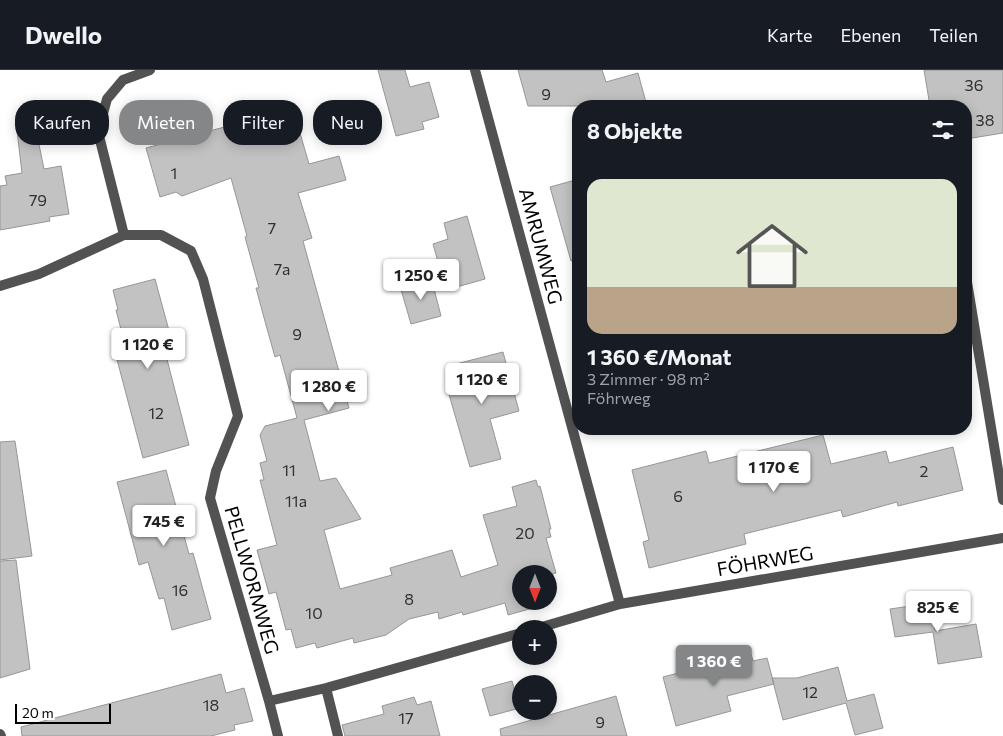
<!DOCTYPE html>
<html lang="de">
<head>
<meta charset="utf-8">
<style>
  body { margin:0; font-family:Commissioner,sans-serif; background:#242831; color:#f1f3f6; height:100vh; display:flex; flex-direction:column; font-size:19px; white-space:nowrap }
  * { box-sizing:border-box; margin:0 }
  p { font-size:16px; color:#9ea1a6 }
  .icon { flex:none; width:28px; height:28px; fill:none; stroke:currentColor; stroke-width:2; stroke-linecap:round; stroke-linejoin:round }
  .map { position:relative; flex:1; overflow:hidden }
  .sheet { position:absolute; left:572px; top:30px; width:400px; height:335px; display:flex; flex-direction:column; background:#171b24; border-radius:20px; box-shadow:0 2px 12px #0003 }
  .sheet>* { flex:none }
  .hud { position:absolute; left:15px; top:30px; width:475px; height:45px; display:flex; gap:10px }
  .needle { width:32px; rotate:180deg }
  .tools { position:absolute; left:512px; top:495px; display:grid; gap:10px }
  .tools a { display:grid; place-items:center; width:45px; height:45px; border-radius:50%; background:#171b24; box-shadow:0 2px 12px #0003; font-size:25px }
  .scale { position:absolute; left:15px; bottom:12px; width:96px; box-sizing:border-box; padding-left:5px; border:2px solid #000; border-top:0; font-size:14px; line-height:18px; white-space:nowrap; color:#000; -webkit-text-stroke:4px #fff; paint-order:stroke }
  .price { position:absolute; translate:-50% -42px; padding:0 11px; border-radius:5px; background:#fff; color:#222; font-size:16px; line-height:32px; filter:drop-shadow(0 1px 2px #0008) }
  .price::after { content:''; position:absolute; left:50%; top:30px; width:15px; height:11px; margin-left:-8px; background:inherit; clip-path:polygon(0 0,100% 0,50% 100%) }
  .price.selected { background:#858687; color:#fff }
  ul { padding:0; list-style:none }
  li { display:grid; align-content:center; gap:10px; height:265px; padding:0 15px }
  li span { display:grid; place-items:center; height:155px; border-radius:15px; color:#555 }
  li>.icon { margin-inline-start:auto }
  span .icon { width:90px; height:90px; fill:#fffc; stroke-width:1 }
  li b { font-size:21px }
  h2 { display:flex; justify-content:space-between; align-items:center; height:60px; padding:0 15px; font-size:21px }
  .tag { padding:0 18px; border-radius:20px; background:#171b24; box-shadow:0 2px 12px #0003; font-size:18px; line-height:45px }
  .tag.selected { background:#858687; color:#fff }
  header { display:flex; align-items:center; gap:30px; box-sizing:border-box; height:70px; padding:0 25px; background:#171b24; border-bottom:1px solid #363941 }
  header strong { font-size:24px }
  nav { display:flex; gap:28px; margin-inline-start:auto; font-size:18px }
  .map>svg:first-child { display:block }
</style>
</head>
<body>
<header>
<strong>Dwello</strong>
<nav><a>Karte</a><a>Ebenen</a><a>Teilen</a></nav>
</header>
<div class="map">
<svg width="1003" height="666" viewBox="0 0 1003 666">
  <rect width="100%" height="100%" fill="#fff"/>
  <path fill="#c2c2c2" stroke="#969696" d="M378 0H405L410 17 429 12 439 47 422 52 424 59 396 66Z
    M518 0H602L606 12 638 3 647 36H528Z
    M924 0H1003V63L966 69V36H930Z
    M295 46 309 94 339 86 346 110 298 123 312 168 303 171 349 338 304 350 320 411 336 408 361 449 324 460 340 519 392 505 390 498 452 480 461 507 498 495 483 445 517 436 512 417 536 410 538 417 540 416 551 459H549L551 467 546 468 556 503 549 505V504H521V531H538L540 536 508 545 505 533 463 545 462 542 439 549 438 542 409 549 386 565 354 573 353 568 317 578 315 573 296 578 291 559 286 560 276 522 269 524 257 480 277 475 260 410H264L260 393 267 391 260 365 265 356 297 348 280 285 275 287 266 255 256 218H259L245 167 247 166 231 108 182 126 176 122 160 127 146 78 232 55 234 63Z
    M34 50 44 99 61 96 69 144 49 147 50 151 0 160V116L7 115 5 106 22 103 16 52Z
    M579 109V190L571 191 550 117Z
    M467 146 485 209 446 220 433 174 448 169 444 153Z
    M431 207 441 246 411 254 400 216Z
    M155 209 171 268 162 270 189 375 143 388 115 282 126 279 116 240H118L113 220Z
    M503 282 519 341 490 349 501 389 470 397 448 321 459 318 452 295Z
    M823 365 831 394 886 381 889 393 953 377 963 420 898 436 897 432 843 447 841 440 744 464 746 474 649 498 643 472 649 470 632 400 706 381 709 393Z
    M15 371 32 486 0 490V372Z
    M166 400 189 484 193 483 211 549 172 560 164 528 159 529 148 492 139 495 117 412Z
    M16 490 30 599 0 608V491Z
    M931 533 935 561 976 554 982 587 938 594 933 562 895 567 890 539Z
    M751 584 753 591 767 588 774 614 727 626 731 641 676 656 663 607Z
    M838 597 847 631 874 624 883 658 855 665 846 633 783 650 772 608H797Z
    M221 604 226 623 244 618 253 651 234 655 235 660 211 666H22L21 657Z
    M512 611 520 638 490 646 482 619Z
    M616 626 627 666H501L500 659Z
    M414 627 417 635 431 631 440 666H345L342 655 384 644 382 636Z"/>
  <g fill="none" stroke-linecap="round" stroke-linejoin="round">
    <path stroke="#525252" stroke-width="10" d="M475 0 620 534
      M124 165 98 62 107 29 123 10 150 0
      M966 206 1003 430
      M0 216 39 204 124 165H161L191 181 203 209 238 346 216 401 210 428 269 631 278 666
      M535 559 620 534 1003 468
      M326 618 338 666
      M269 631 326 618 521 563
      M0 664 1 666"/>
  </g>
  <g text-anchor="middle" stroke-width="4" stroke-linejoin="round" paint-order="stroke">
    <g font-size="16" fill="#303030">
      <text x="974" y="21">36</text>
      <text x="546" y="30">9</text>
      <text x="985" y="56">38</text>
      <text x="174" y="109">1</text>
      <text x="38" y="136">79</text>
      <text x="272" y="164">7</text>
      <text x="282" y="205">7a</text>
      <text x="297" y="270">9</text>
      <text x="156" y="349">12</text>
      <text x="289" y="406">11</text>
      <text x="924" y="407">2</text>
      <text x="678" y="432">6</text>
      <text x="296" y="437">11a</text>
      <text x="525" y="469">20</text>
      <text x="180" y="526">16</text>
      <text x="409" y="535">8</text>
      <text x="314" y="549">10</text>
      <text x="810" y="628">12</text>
      <text x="211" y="641">18</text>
      <text x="406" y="654">17</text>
      <text x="600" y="658">9</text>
    </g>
    <g font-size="19" fill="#000" stroke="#fff">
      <text transform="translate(541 176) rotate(75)" y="7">AMRUMWEG</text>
      <text transform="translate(765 491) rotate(-10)" y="7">FÖHRWEG</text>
      <text transform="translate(252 510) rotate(74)" y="7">PELLWORMWEG</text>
    </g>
  </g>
</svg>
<div class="tools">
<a><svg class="needle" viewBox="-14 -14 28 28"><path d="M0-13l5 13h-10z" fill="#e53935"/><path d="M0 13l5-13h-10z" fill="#9ea1a6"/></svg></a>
<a>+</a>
<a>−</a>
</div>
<div class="scale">20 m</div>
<b class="price" style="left:421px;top:231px">1 250 €</b>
<b class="price" style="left:148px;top:300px">1 120 €</b>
<b class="price" style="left:482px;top:335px">1 120 €</b>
<b class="price" style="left:329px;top:342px">1 280 €</b>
<b class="price" style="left:774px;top:423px">1 170 €</b>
<b class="price" style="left:164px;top:477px">745 €</b>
<b class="price" style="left:938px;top:563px">825 €</b>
<b class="price selected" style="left:714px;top:617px">1 360 €</b>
<div class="hud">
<a class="tag">Kaufen</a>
<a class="tag selected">Mieten</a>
<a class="tag">Filter</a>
<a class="tag">Neu</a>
</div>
<section class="sheet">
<h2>8 Objekte<svg class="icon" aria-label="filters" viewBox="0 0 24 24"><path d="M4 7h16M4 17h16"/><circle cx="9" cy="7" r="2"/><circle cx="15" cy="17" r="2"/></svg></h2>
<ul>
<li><span style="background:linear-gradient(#dfe7d0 70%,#b9a48a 0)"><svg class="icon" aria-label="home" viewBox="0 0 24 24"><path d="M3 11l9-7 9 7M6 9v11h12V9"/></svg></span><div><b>1 360 €/Monat</b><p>3 Zimmer · 98 m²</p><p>Föhrweg</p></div></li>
</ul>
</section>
</div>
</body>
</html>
